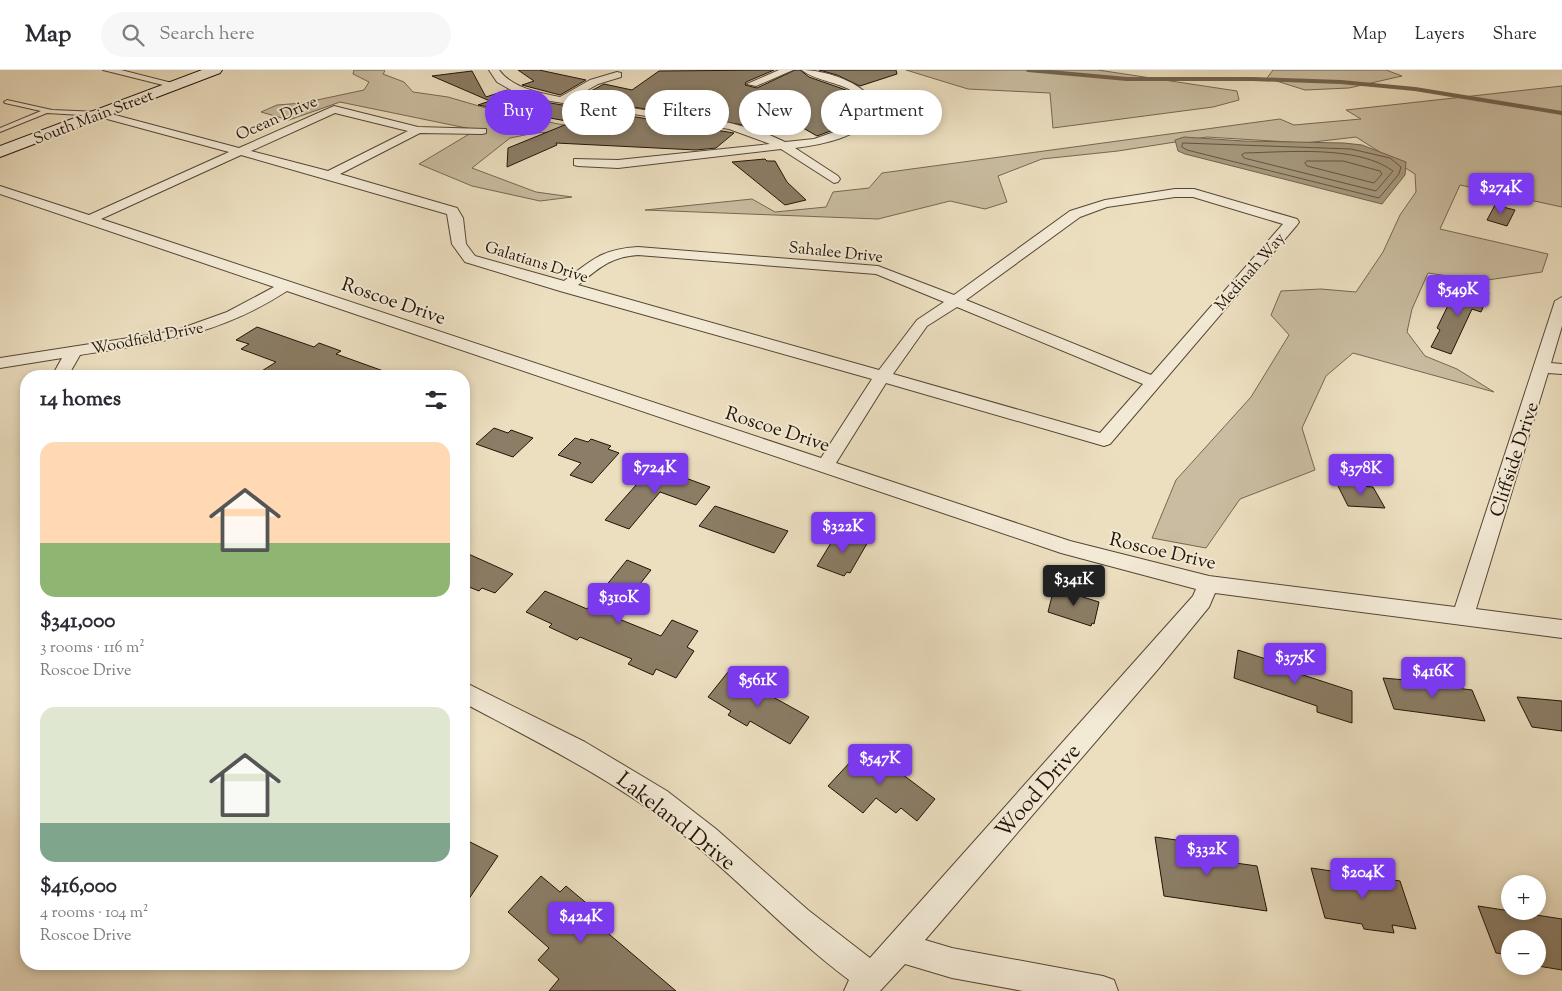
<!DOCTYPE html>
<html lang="en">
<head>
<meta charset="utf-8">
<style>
  body { margin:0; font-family:"Sorts Mill Goudy",serif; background:#f7f7f7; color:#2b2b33; height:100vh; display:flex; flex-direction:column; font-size:19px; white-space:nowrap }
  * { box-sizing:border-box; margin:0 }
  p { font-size:16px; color:#7c7c81 }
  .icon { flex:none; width:28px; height:28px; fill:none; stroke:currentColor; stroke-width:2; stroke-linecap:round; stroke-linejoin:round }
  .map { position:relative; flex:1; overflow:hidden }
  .drawer { position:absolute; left:20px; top:300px; width:450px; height:600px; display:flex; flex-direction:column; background:#fff; border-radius:20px; box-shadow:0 2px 8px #0003 }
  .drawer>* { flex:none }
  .top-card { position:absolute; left:485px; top:20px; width:475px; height:45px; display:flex; gap:10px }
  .fabs { position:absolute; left:1501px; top:805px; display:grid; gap:10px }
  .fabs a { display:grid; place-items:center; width:45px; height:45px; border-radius:50%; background:#fff; box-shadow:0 2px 8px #0003; font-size:25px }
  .price { position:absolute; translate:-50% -42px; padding:0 11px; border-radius:5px; background:#7c3aed; color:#fff; font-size:16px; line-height:32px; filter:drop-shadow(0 1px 2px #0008) }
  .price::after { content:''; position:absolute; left:50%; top:30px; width:15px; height:11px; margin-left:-8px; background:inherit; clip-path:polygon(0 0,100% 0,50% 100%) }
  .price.selected { background:#222; color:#fff }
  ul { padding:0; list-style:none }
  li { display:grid; align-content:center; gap:10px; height:265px; padding:0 20px }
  li span { display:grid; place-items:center; height:155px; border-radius:15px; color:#555 }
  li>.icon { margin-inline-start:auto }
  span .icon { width:90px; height:90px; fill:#fffc; stroke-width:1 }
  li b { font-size:21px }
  h2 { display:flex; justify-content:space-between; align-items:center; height:60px; padding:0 20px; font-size:21px }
  .chip { padding:0 18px; border-radius:22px; background:#fff; box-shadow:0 2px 8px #0003; font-size:18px; line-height:45px }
  .chip.selected { background:#7c3aed; color:#fff }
  header { display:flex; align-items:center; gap:30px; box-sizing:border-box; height:70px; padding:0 25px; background:#fff; border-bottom:1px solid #e1e1e2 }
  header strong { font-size:24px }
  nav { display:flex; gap:28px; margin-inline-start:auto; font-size:18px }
  .search { width:350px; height:45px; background:#f7f7f7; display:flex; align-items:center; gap:12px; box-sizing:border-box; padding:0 18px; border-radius:28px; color:#7c7c81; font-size:19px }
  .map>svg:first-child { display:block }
</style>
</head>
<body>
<header>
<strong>Map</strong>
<div class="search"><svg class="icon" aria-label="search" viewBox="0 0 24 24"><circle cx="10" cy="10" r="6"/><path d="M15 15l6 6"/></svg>Search here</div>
<nav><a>Map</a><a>Layers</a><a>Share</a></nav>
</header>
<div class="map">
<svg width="1562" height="921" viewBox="0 0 1562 921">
  <rect width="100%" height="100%" fill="#ecdfc0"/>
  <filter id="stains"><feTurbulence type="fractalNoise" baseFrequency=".004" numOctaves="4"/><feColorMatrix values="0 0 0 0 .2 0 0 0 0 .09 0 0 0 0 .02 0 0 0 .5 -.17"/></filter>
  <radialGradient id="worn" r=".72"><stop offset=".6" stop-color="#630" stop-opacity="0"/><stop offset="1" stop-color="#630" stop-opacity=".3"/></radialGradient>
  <path fill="#c9bca0" stroke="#756852" d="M354 0H383L385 1 383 4 404 12 413 22 448 27 503 43 589 60 535 63 510 68 472 98 536 122 572 127 540 131 472 116 419 94 476 60 340 32 289 50 261 42 277 35 303 33 364 20 369 12 353 4Z
    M906 0H1098L1237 21 1239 30 1213 37 1053 58 1050 23 968 19Z
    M1273 0H1386L1402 6 1349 18 1305 20 1267 8Z
    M1562 16V137L1460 115 1440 159 1548 184 1542 202 1481 211 1428 203 1412 239 1407 262 1425 286 1457 299 1494 322 1353 283 1326 306 1302 358 1315 400 1240 429 1206 478 1152 468 1176 410 1251 327 1289 265 1271 245 1281 221 1321 219 1356 222 1383 182 1400 145 1416 122 1415 104 1356 67 1305 73 1207 67 1118 81 1042 89 998 106 1007 132 985 139 950 131 878 149 645 140 752 129 775 142 826 137 833 122 869 118 882 103 1280 49 1294 55 1361 49 1346 40Z"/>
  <path fill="#a79a80" stroke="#71644f" d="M1184 67 1244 71 1344 73 1362 75 1406 92 1405 105 1382 134 1185 84 1178 81 1175 70Z"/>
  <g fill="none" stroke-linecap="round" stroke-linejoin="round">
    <path stroke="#645642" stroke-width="1" d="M1183 73 1351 79 1390 88 1401 97 1399 104 1379 128 1187 80 1182 77Z
      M1245 83C1287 82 1358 75 1393 101L1376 121 1244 88 1242 85Z
      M1307 91H1343L1380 101 1382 104 1374 113 1307 96 1305 93Z"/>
    <path stroke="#71644f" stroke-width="4" d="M1028 0 1127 9H1253L1341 12 1415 19 1562 43"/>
  </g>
  <path fill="#8b7d66" stroke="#211305" d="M518 0H539L586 10 560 25 522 15 534 11Z
    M774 0 746 12 745 15 757 18 795 0H800L809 7 846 20 838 23 849 31 836 59 817 66 784 47 776 54 750 49 743 55 578 28 604 14 632 20 659 1Z
    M819 0H896L897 4 860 16 837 5Z
    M472 1 486 27 507 20 544 32 734 63 716 78 696 80 556 73 557 75 507 97 508 78 572 52 478 35 490 31 432 6Z
    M765 89 767 91H775L787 112 806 130 785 135 732 92Z
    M1495 135 1515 140 1507 156 1487 150Z
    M1457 217 1466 219 1467 217 1489 223 1481 242 1472 239 1451 284 1431 277 1440 260 1437 258Z
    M257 257 314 277 319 273 341 281 336 284 389 303 388 306H254L276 292 241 279 249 274 236 270Z
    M494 358 508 363 511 360 533 368 513 387 476 374Z
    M575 368 588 372 591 369 611 376 608 379 619 383 592 413 570 405 581 393 558 385Z
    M653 396 710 417 696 435 660 422 629 459 605 450Z
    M1337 414 1373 417 1385 438 1348 436Z
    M715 436 788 461 774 483 699 456Z
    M837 463 849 467 851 463 869 470 850 503 847 502 844 506 817 496Z
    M464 482 513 504 495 523 482 518 479 521 464 515Z
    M627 490 651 500 614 547 661 566 672 550 698 561 687 577 694 581 676 608 656 599 653 605 628 594 632 589 580 567 577 570 549 557 552 554 526 542 545 521 587 539Z
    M1054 518 1099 532 1094 554 1092 553 1091 556 1048 542Z
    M1238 580 1300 600V604L1352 621V653L1317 642V636L1234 608Z
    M728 602 809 647 790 674 750 651 747 656 728 645 731 641 708 627Z
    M1383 608 1440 613V616L1472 620 1485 651 1394 639Z
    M1517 627 1562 631V661L1532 657Z
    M865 676 935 729 917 751 901 738 896 743 876 728 863 743 828 716Z
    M1155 767 1205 774 1207 789 1257 796 1267 841 1164 826Z
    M464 769 498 786 464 836Z
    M1311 798 1400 811 1416 859 1392 855 1394 863 1364 859 1362 854 1325 848Z
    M541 806 560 822 566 816 609 852 603 859 676 921H549L559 909 538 890 549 878 508 842Z
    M1478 836 1562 849V900L1538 896V869H1510V885L1496 883Z"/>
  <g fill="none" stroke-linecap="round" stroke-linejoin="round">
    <defs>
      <path id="lane" d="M7 30 52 40 99 42 102 44 99 46 47 43 0 62V58L41 41 5 33 4 32Z"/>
      <path id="street" d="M103 0H121L180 15 175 18Z
        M489 0H499C512 18 539 23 560 27L590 10 617 2 621 3V7L598 14 572 29 730 53 763 62 785 72 814 69 840 60 858 51 865 43C866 12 819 15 802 0 826 0 876 15 876 44 858 68 824 74 795 78L838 106 840 109 838 112 834 113 781 79 618 98 578 96 574 95V89L618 90 770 74 729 59 544 30 511 20 497 12Z
        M779 0H793L756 16 747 14Z
        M334 36 418 57 486 59V63L482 64 420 63 340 104 457 138 463 148 466 174 475 186 564 211C592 190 602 179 638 177L878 196 954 225 1070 141 1105 130 1175 119H1194L1297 149 1299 152 1297 155 1110 374 1104 376 886 313 836 393 1070 471 1209 506 1455 537 1555 231 1562 227V256L1551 293 1562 294V304L1548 303 1476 539 1562 550V568L1215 523 1209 537 1159 598 925 870 952 878 1103 906 1114 910 1118 921H1023L952 908 905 894 880 921H844L849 910C786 863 734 804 672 756 608 707 535 671 464 633V612L585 672 667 721 716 759 808 840 870 888 1193 526 1196 519 1061 483 287 221C217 266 160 272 80 285L68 306H52L62 288 0 298V288L174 261 227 242 274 217 0 124V116L89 145 229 82 96 46V42L100 41 239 78ZM335 43 408 61 328 101 251 81ZM241 85 447 144 452 174 465 192 560 221 872 309 821 388 101 149ZM1175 127H1193L1283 154 1151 305 966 230 1080 147 1107 137ZM638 185 876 204 944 232 917 250 879 300 578 215C599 198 610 187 638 185ZM957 237 1143 314 1100 363 893 304 927 256Z"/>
      <path id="secondary" d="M202 0H222L220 3 0 87V76Z"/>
    </defs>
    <use href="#lane" stroke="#544634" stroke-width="2"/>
    <use href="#street" stroke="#544634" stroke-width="2"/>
    <use href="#secondary" stroke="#211305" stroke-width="2"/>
    <use href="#lane" fill="#f3ead6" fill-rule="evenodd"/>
    <use href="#street" fill="#f3ead6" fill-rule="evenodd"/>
    <use href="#secondary" fill="#f3ead6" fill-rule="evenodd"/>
  </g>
  <g text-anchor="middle" stroke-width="4" stroke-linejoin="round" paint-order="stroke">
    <g font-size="16" fill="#211305" stroke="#f3ead6">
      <text transform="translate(93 46) rotate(-21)" y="6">South Main Street</text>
      <text transform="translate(276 47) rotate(-24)" y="6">Ocean Drive</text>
      <text transform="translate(836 181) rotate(6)" y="6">Sahalee Drive</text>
      <text transform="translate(537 191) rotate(17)" y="6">Galatians Drive</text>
      <text transform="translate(1249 201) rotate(-49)" y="6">Medinah Way</text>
      <text transform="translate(147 267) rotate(-11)" y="6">Woodfield Drive</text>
    </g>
    <g font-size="19" fill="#211305" stroke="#f3ead6">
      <text transform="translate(394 230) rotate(19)" y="7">Roscoe Drive</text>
      <text transform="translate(778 358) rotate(18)" y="7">Roscoe Drive</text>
      <text transform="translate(1513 389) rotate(-72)" y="7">Cliffside Drive</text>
      <text transform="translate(1163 480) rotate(13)" y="7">Roscoe Drive</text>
    </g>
    <g font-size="22" fill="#211305" stroke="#f3ead6">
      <text transform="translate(1037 720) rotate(-49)" y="8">Wood Drive</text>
      <text transform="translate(677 750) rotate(38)" y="8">Lakeland Drive</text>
    </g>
  </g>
  <rect width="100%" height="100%" filter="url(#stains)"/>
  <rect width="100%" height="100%" fill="url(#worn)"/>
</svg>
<div class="fabs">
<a>+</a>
<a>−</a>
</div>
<b class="price" style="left:1501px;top:145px">$274K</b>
<b class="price" style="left:1458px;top:247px">$549K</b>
<b class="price" style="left:655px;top:425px">$724K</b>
<b class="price" style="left:1361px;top:426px">$378K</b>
<b class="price" style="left:843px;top:484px">$322K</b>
<b class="price selected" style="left:1074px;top:537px">$341K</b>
<b class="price" style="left:619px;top:555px">$310K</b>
<b class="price" style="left:1295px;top:615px">$375K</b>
<b class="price" style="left:1433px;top:629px">$416K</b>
<b class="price" style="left:758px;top:638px">$561K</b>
<b class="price" style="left:880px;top:716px">$547K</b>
<b class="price" style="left:1207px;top:807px">$332K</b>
<b class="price" style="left:1363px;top:830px">$204K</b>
<b class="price" style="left:581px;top:874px">$424K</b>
<div class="top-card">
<a class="chip selected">Buy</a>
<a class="chip">Rent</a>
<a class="chip">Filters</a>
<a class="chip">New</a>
<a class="chip">Apartment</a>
</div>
<section class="drawer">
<h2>14 homes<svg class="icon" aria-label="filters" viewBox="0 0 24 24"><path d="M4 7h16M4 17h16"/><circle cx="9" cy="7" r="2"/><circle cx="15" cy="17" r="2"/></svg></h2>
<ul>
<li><span style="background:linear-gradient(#ffd9b3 65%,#8fb573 0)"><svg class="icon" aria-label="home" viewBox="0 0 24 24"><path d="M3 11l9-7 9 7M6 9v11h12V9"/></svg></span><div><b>$341,000</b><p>3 rooms · 116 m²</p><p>Roscoe Drive</p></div></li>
<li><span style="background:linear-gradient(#dfe7d0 75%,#7fa58c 0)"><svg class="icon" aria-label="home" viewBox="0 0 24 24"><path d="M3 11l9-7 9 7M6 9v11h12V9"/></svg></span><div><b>$416,000</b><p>4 rooms · 104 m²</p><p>Roscoe Drive</p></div></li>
</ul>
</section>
</div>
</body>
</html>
